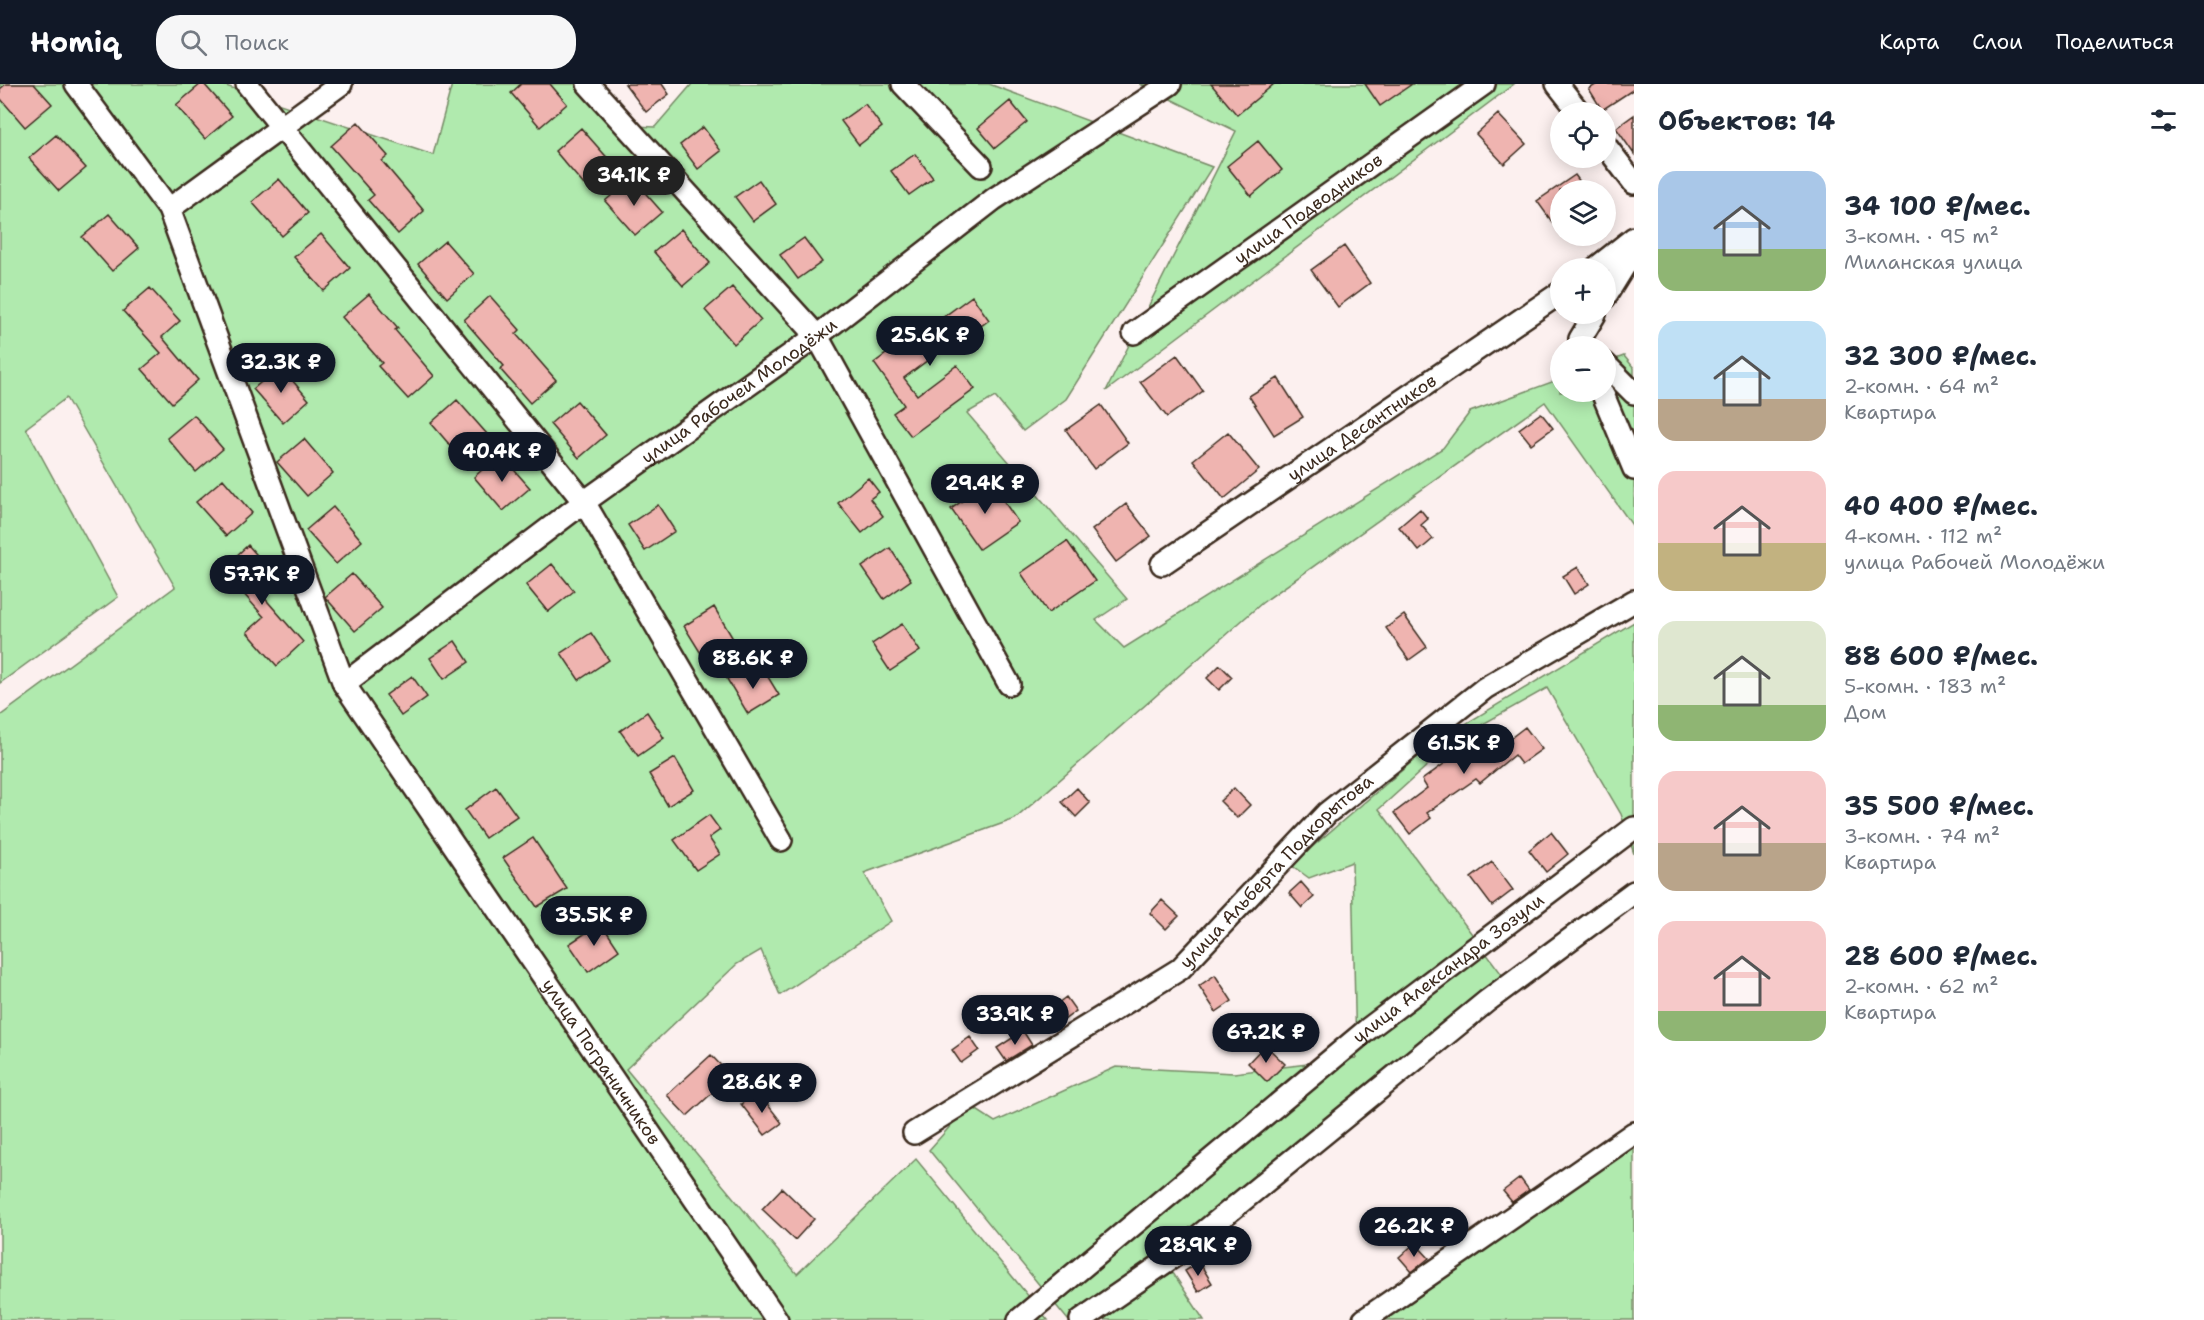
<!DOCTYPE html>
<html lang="ru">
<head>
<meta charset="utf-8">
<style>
  body { margin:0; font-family:"Shantell Sans",sans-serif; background:#f6f6f7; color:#1f2937; height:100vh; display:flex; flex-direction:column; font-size:22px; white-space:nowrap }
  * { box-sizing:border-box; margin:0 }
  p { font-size:20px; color:#747a83 }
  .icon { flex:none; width:33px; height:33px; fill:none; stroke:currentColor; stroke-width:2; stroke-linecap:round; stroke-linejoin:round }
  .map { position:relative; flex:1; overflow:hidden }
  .details { display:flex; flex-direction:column; background:#fff; width:570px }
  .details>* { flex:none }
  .buttons { position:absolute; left:1550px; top:18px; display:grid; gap:12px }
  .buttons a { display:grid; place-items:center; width:66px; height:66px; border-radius:50%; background:#fff; box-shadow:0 3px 15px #0003; font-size:30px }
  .price { position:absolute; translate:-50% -51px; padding:0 14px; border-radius:21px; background:#111827; color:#fff; font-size:20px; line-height:39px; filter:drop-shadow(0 2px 3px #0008) }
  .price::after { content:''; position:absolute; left:50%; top:36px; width:18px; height:14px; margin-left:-9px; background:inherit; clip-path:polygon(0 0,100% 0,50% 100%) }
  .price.active { background:#222; color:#fff }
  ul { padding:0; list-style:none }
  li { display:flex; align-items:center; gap:18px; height:150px; padding:0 24px }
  li span { display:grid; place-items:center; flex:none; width:168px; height:120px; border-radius:18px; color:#555 }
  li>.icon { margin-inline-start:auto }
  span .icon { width:72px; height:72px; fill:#fffc; stroke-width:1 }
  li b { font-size:26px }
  h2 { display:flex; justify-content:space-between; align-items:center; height:72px; padding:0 24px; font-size:26px }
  header { display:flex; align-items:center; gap:36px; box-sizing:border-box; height:84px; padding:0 30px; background:#111827; color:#fff }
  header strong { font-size:28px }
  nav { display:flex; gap:33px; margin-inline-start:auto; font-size:21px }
  .search { width:420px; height:54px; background:#f6f6f7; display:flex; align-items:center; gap:15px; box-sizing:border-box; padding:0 21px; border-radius:24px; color:#747a83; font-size:22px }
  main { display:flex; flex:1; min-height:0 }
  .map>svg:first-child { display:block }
</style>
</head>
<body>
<header>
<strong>Homiq</strong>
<div class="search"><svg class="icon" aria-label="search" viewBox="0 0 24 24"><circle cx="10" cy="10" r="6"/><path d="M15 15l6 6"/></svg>Поиск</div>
<nav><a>Карта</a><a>Слои</a><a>Поделиться</a></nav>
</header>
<main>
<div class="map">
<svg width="1634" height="1236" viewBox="0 0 1634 1236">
  <rect width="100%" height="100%" fill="#fcf0ef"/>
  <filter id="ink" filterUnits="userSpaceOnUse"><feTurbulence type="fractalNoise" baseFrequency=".0167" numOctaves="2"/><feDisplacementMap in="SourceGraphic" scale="12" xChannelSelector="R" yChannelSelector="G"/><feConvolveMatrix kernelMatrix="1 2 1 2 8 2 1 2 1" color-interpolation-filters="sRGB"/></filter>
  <g filter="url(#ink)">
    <path fill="#b0eaae" stroke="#768a66" stroke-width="1.5" d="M0 0H220L433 71 452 0H583L615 41 655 43 692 0H989L1212 83 1066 315 1023 347 995 313 967 329 1127 515 1096 536 1124 564 1443 364 1470 328 1560 295V308H1605V279L1624 272 1634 284V444L1545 318 1262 519 1015 735 864 789 891 837 780 911 761 866 737 880 626 985 797 1190 916 1075 1048 1236H0V632L175 503 66 314 26 344 118 513 0 599Z
      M1140 0H1514L1106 307 1236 47Z
      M1634 538V770L1621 730 1547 604 1458 654 1379 725 1515 908 1169 1183 1204 1236H1068L929 1066 969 1021 995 1038 1116 983 1234 989 1356 974 1352 778 1309 794 1291 781 1434 659Z
      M1634 1045V1236H1368Z"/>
    <path fill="#efb4b0" stroke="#3b2a1e" stroke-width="1.5" d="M6 0H34L52 20 25 43 0 14V5Z
      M201 0H204L232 32 205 55 176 21Z
      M521 0H550L567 20 540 43 511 9Z
      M625 0H662L669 10 646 28Z
      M1211 0H1274L1237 31Z
      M1365 0H1412L1380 22Z
      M1597 0H1634V5L1602 26 1589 5Z
      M1010 17 1027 38 995 64 978 44Z
      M865 20 882 43 859 61 841 37Z
      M1498 30 1526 60 1504 80 1476 50Z
      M1634 31V70L1616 44Z
      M358 38 388 72 382 77 424 127 398 150 368 116 374 111 331 62Z
      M703 43 721 67 698 85 680 61Z
      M581 44 611 78 584 101 555 67Z
      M56 51 86 84 59 107 29 74Z
      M1258 57 1282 86 1251 112 1227 82Z
      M915 70 933 94 909 111 891 87Z
      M1575 91 1586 106H1560V149L1537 117Z
      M632 94 662 128 635 151 605 117Z
      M279 95 308 129 282 152 252 118Z
      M759 96 776 120 753 137 735 113Z
      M109 130 139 164 112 187 82 153Z
      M681 145 710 179 683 202 654 168Z
      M321 150 350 184 324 207 294 173Z
      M804 154 822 178 798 195 780 171Z
      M445 157 474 190 447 214 418 180Z
      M1344 162 1370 199 1338 223 1311 186Z
      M732 203 761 236 734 260 705 226Z
      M150 204 180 237 162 253 198 296 172 319 142 285 161 269 123 227Z
      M369 210 398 244 395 246 434 292 408 315 378 282 382 279 342 233Z
      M490 212 520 246 516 250 556 296 530 319 500 285 504 282 464 236Z
      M972 212 989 236 966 253 963 250 904 294 917 311 957 281 975 305 911 352 893 329 904 321 874 279 929 238 931 242Z
      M1177 271 1203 307 1167 333 1140 298Z
      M280 282 309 316 283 339 253 305Z
      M1278 294 1303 333 1274 351 1249 312Z
      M457 316 487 350 460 373 431 339Z
      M577 317 606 351 579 374 550 340Z
      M1101 321 1128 359 1094 385 1066 346Z
      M1541 329 1553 344 1531 360 1519 345Z
      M194 331 223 365 196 388 167 354Z
      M1228 348 1259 386 1224 415 1193 376Z
      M304 355 333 389 307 412 277 378Z
      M500 370 530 404 503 427 474 393Z
      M868 394 879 408 870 415 883 432 862 449 838 419Z
      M223 395 252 429 226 452 196 418Z
      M990 397 1018 438 979 465 951 425Z
      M1126 420 1151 452 1116 478 1092 446Z
      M658 421 675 447 645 467 628 441Z
      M333 423 362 457 336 480 306 446Z
      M1420 425 1428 435 1421 441 1433 455 1419 467 1399 443Z
      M1067 457 1095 497 1048 529 1021 489Z
      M248 461 278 495 261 510 303 558 277 582 247 548 264 533 222 485Z
      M890 464 911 496 884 515 862 483Z
      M552 480 574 507 548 528 526 501Z
      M1578 483 1589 500 1574 510 1563 492Z
      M352 490 382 524 355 547 325 513Z
      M714 523 735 558 705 576 684 542Z
      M1404 531 1427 563 1409 576 1386 544Z
      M902 540 920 567 890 587 872 560Z
      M591 549 609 576 579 596 561 569Z
      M455 557 469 578 444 595 430 574Z
      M1220 581 1232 593 1219 606 1207 594Z
      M745 584 752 596 765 588 779 611 748 630 727 595Z
      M412 592 427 613 401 632 386 611Z
      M647 628 664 654 638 672 620 647Z
      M1525 643 1542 665 1521 680 1514 671 1480 699 1476 695 1427 729 1431 734 1410 750 1394 729 1427 704 1422 696 1483 651 1495 666Z
      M675 674 694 706 668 722 649 690Z
      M496 703 517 732 485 754 465 726Z
      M1077 704 1090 719 1076 733 1062 718Z
      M1234 704 1250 721 1237 734 1220 717Z
      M709 731 720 746 709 754 720 770 696 786 674 756Z
      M1551 748 1568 770 1546 788 1529 766Z
      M533 754 567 805 537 823 503 774Z
      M1492 778 1513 806 1492 822 1471 794Z
      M1301 798 1314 813 1302 824 1289 809Z
      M1162 816 1179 832 1166 845 1150 829Z
      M601 839 619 866 588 888 569 860Z
      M1215 891 1232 917 1216 928 1199 902Z
      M1066 913 1076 927 1052 945 1042 931Z
      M1023 947 1032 961 1006 977 997 964Z
      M970 953 979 966 961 979 952 966Z
      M1265 961 1285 980 1267 998 1248 979Z
      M711 971 731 992 687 1032 667 1011Z
      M758 1008 782 1039 765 1051 741 1020Z
      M1520 1094 1529 1106 1512 1118 1503 1107Z
      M782 1104 814 1135 795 1156 762 1125Z
      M1415 1159 1429 1174 1412 1188 1399 1173Z
      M1199 1178 1212 1199 1198 1208 1185 1187Z"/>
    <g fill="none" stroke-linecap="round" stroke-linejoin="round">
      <defs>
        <g id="minor">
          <path id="s1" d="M76 0 169 125 344 600 777 1236"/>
          <path d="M247 0 584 418 781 756"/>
          <path d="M588 0 817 252 1009 600"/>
          <path d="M903 0 981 82"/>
          <path d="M1557 0 1579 28"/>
          <path d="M1605 61 1634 99"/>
          <path d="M169 125 341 0"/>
          <path d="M1596 184 1634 154"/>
          <path d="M1605 213 1634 166"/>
          <path id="s2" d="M1134 249 1484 0"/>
          <path d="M1583 262 1580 255 1595 230"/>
          <path d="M1605 280 1634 309"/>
          <path d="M1602 308 1634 385"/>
          <path id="s3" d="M1162 480 1560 209"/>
          <path id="s4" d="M344 600 584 418 817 252 994 115 1170 0"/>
          <path id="s5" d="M914 1049 1180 885 1327 729 1485 604 1634 517"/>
          <path id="s6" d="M1019 1236 1368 945 1634 744"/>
          <path d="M1081 1236 1177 1170 1487 917 1634 808"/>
          <path d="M1364 1236 1634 1049"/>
        </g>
      </defs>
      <use href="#minor" stroke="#3b2a1e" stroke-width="26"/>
      <use href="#minor" stroke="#fff" stroke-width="21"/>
    </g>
  </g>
  <g text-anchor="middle" stroke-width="4.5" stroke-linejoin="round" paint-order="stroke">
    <g font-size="18" fill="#3b2a1e" stroke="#fff">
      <text dy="6" stroke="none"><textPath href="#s2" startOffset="214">улица Подводников</textPath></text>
      <text dy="6" stroke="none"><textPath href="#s4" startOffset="492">улица Рабочей Молодёжи</textPath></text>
      <text dy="6" stroke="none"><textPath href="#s3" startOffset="242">улица Десантников</textPath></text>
      <text dy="6" stroke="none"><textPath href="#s5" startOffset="450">улица Альберта Подкорытова</textPath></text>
      <text dy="6" stroke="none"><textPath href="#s6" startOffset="555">улица Александра Зозули</textPath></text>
      <text dy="6" stroke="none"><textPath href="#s1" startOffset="1119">улица Пограничников</textPath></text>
    </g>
  </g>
</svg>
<div class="buttons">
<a><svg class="icon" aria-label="locate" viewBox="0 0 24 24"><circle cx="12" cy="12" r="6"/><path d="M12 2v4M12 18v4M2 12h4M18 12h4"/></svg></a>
<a><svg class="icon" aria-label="layers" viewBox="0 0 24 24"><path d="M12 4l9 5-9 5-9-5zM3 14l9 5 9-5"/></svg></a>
<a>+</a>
<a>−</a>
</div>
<b class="price active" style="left:634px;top:123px">34.1K ₽</b>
<b class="price" style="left:930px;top:283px">25.6K ₽</b>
<b class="price" style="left:281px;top:310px">32.3K ₽</b>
<b class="price" style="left:502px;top:399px">40.4K ₽</b>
<b class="price" style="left:985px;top:431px">29.4K ₽</b>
<b class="price" style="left:262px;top:522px">57.7K ₽</b>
<b class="price" style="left:753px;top:606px">88.6K ₽</b>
<b class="price" style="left:1464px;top:691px">61.5K ₽</b>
<b class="price" style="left:594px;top:863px">35.5K ₽</b>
<b class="price" style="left:1015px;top:962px">33.9K ₽</b>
<b class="price" style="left:1266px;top:980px">67.2K ₽</b>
<b class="price" style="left:762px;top:1030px">28.6K ₽</b>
<b class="price" style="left:1414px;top:1174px">26.2K ₽</b>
<b class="price" style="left:1198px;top:1193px">28.9K ₽</b>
</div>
<section class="details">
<h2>Объектов: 14<svg class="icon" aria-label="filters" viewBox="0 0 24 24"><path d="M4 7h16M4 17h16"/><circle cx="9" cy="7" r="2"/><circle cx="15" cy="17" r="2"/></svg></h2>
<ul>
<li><span style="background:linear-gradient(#a9c7e8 65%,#8fb573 0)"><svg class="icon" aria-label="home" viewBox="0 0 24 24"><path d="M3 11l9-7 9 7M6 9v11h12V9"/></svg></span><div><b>34 100 ₽/мес.</b><p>3-комн. · 95 m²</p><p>Миланская улица</p></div></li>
<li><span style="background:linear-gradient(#bfe0f5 65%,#b9a48a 0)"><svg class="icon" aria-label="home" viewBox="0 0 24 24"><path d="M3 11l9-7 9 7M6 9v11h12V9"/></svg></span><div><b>32 300 ₽/мес.</b><p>2-комн. · 64 m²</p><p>Квартира</p></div></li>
<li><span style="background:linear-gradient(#f6c9c9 60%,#c2b280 0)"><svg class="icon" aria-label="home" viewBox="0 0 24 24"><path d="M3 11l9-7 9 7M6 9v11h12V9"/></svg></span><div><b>40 400 ₽/мес.</b><p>4-комн. · 112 m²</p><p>улица Рабочей Молодёжи</p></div></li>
<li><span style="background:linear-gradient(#dfe7d0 70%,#8fb573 0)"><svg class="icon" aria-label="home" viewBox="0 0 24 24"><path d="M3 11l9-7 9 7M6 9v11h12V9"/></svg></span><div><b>88 600 ₽/мес.</b><p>5-комн. · 183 m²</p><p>Дом</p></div></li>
<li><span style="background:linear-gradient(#f6c9c9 60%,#b9a48a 0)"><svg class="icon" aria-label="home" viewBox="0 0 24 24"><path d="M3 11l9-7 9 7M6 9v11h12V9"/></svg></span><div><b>35 500 ₽/мес.</b><p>3-комн. · 74 m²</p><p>Квартира</p></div></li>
<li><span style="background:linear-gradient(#f6c9c9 75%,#8fb573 0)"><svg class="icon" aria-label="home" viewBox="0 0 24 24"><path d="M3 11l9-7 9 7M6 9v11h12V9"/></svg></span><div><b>28 600 ₽/мес.</b><p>2-комн. · 62 m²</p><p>Квартира</p></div></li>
</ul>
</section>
</main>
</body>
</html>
